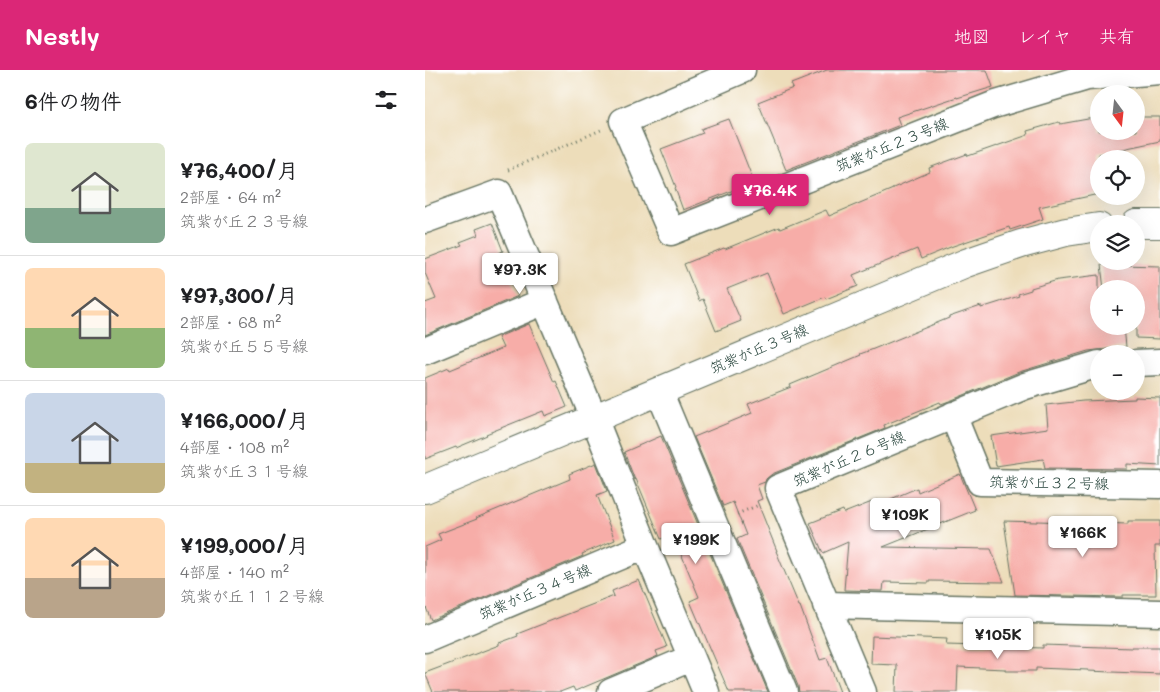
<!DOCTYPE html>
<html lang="ja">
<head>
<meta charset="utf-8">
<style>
  body { margin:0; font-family:Mali,"Klee One",sans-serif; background:#f2f2f2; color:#202124; height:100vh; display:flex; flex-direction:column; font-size:19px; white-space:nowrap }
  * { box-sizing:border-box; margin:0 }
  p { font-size:16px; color:#757577 }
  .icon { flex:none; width:28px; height:28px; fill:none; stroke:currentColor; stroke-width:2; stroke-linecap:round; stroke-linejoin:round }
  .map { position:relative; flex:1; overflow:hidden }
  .drawer { display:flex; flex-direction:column; background:#fff; width:425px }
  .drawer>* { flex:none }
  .needle { width:32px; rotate:165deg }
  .controls { position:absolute; left:665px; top:15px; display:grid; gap:10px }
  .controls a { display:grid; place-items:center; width:55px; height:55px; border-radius:50%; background:#fff; box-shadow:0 5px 20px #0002; font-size:25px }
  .price { position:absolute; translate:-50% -42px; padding:0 11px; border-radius:5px; background:#fff; color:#222; font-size:16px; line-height:32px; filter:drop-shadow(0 1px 2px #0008) }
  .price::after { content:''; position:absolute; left:50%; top:30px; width:15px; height:11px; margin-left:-8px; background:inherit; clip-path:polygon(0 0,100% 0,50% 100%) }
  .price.selected { background:#db2777; color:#fff }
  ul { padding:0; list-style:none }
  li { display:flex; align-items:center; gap:15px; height:125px; padding:0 25px }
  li+li { border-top:1px solid #e0e0e0 }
  li span { display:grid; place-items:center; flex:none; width:140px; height:100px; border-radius:8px; color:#555 }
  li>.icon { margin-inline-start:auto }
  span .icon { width:60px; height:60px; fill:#fffc; stroke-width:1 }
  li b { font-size:21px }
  h2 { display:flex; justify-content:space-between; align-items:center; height:60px; padding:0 25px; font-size:21px }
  header { display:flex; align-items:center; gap:30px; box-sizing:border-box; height:70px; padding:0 25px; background:#db2777; color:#fff }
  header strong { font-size:24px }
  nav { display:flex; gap:28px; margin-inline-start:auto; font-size:18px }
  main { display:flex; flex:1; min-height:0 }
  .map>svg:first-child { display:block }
</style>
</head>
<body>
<header>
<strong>Nestly</strong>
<nav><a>地図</a><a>レイヤ</a><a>共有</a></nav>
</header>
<main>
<section class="drawer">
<h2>6件の物件<svg class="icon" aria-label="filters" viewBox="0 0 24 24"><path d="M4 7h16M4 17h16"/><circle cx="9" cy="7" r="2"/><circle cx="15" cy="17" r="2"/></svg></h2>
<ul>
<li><span style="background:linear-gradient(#dfe7d0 65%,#7fa58c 0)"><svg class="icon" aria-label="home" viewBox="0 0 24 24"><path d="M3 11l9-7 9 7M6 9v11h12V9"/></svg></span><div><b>¥76,400/月</b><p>2部屋 · 64 m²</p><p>筑紫が丘２３号線</p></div></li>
<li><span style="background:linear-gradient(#ffd9b3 60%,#8fb573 0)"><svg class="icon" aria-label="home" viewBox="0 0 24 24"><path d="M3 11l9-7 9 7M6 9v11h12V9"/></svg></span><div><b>¥97,300/月</b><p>2部屋 · 68 m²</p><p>筑紫が丘５５号線</p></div></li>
<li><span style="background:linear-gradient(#c9d6e8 70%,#c2b280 0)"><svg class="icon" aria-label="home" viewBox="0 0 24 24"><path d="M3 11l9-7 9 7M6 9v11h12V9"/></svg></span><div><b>¥166,000/月</b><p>4部屋 · 108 m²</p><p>筑紫が丘３１号線</p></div></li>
<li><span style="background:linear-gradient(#ffd9b3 60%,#b9a48a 0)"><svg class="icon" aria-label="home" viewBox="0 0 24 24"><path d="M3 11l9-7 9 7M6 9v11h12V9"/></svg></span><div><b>¥199,000/月</b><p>4部屋 · 140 m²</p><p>筑紫が丘１１２号線</p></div></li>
</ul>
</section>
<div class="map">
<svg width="735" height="622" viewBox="0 0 735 622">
  <rect width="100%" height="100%" fill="#fff"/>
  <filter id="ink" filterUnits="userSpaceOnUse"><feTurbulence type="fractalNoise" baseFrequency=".02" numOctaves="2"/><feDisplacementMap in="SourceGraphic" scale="10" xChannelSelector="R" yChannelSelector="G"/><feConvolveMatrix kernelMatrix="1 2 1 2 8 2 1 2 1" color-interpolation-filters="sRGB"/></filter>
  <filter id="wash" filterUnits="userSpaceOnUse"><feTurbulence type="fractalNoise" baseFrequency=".0096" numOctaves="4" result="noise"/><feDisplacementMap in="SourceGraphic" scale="20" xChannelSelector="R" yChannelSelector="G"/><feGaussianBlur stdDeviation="1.12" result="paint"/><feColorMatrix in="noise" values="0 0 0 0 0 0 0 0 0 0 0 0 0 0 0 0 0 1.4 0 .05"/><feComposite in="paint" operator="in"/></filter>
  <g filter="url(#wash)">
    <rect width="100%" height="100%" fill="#edddba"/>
    <g id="blocks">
      <path fill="#f7ada8" d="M402 0H562L568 17 532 28V27L472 47 475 55 361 100 333 32 368 18 366 14Z
        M674 47V61H711V47H735V71L674 84V124L614 137 618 149 585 160 584 157 528 176 496 189 492 179 428 205 433 216 401 229 400 227 359 244 342 203 302 219 316 251 291 261 278 229 274 231 259 194 299 178 300 179 354 157 355 159 401 140 404 146 468 119V118L505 102 504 98 542 84 543 86 603 65 602 61 634 52 635 54Z
        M304 49 329 112 258 140 250 118 251 117 236 79 278 63 276 59Z
        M67 153 78 181 74 183 93 226 0 265V233L11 229 0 203V189L37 175 35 172 53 165 51 159Z
        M694 193 695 195 735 196V269L711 268V219H679L676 195Z
        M674 205V256H699L701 277 663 281 594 302 527 330 516 334 515 332 459 355 460 358 347 404 341 409 340 412 332 415 337 429 332 431 352 481H351L374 536H375L395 590 402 588 415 622H374L373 616 312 469 321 465 308 432 298 436 269 367 327 343 323 334 366 317 365 315 436 285 435 284 446 280 524 248V247L556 236V238L594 226 593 224 606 220V218L633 210Z
        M104 254 129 312 131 311 142 337 120 346 118 341 61 364 62 365 31 378V377L0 389V308L24 298 25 300 78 278 73 267Z
        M710 327 735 328V396L702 394V399L620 398 618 389 571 396 566 366 623 358 621 335 658 331 710 329Z
        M236 366 343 622H304L265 531 274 527 248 464 236 469 211 409 210 410 199 382Z
        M171 393 182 421 172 425 190 470 157 484 158 486 6 550 0 535V477L16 470 13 464 52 449 51 448 145 409 144 404Z
        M535 404 550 440 458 477 566 479 579 512 504 511V513L459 512 458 521 419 520 423 472 398 483 385 453 418 440 419 443 452 430 454 434 492 418 493 422Z
        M579 451 612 452V451L703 454V451H735V476H730L731 525H698V527L590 525Z
        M214 510 242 577 231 581 233 586 150 621 148 617 135 622H8L0 603 74 575V573L93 566 92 564 189 526 187 521Z
        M447 566 522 569 521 575 618 578V575L707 578V577H735V604L663 601V600L611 598V601H580V599L533 597 532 622H471L472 595 446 594Z"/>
    </g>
  </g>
  <g filter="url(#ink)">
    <use href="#blocks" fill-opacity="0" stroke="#677563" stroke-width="1"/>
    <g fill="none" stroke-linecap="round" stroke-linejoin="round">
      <defs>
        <path id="street" d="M317 0 198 51 246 162 568 35 662 7 735 1
          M0 150 74 123 169 348 220 476 281 622
          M0 281 120 231
          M711 293 735 292
          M234 321 359 622
          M528 345 555 412 735 415
          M401 535 735 543
          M0 569 220 476
          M186 622 266 588
          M438 622 353 418 600 316 674 294"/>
        <path id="secondary" d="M711 154H735
          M0 419 541 193 596 174 641 162 674 157"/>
      </defs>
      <use href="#street" stroke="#677563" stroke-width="29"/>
      <use href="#secondary" stroke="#677563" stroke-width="30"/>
      <path stroke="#677563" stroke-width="3" stroke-dasharray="1 4" stroke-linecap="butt" d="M83 100 176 60
        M312 444 334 435
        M245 472 267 463"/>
      <use href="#street" stroke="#fff" stroke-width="26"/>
      <use href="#secondary" stroke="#fff" stroke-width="28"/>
    </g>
  </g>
  <g text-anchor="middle" stroke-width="5" stroke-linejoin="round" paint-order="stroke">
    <g font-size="15" fill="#1f3d34" stroke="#fff">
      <text transform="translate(467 75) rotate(-22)" y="5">筑紫が丘２３号線</text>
      <text transform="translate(334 279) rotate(-23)" y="5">筑紫が丘３号線</text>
      <text transform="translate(424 389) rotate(-23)" y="5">筑紫が丘２６号線</text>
      <text transform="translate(624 413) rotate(1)" y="5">筑紫が丘３２号線</text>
      <text transform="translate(110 522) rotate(-23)" y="5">筑紫が丘３４号線</text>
    </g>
  </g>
</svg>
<div class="controls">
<a><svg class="needle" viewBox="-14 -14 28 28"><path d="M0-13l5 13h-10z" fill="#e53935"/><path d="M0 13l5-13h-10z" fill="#757577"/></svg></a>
<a><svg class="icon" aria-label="locate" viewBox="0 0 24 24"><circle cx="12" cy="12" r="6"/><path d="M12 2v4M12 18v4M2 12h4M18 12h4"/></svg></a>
<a><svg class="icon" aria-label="layers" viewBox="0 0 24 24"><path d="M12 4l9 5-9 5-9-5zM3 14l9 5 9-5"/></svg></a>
<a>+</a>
<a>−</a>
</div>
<b class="price selected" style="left:345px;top:146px">¥76.4K</b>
<b class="price" style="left:95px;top:225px">¥97.3K</b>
<b class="price" style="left:480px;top:470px">¥109K</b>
<b class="price" style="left:658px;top:488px">¥166K</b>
<b class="price" style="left:271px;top:495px">¥199K</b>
<b class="price" style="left:573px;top:590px">¥105K</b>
</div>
</main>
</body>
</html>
